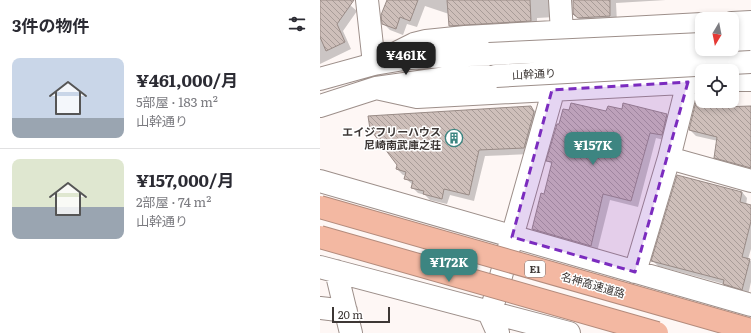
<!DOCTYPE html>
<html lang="ja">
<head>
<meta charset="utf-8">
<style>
  body { margin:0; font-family:Literata,"Noto Sans JP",serif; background:#f7f7f7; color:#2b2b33; height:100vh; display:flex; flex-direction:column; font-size:15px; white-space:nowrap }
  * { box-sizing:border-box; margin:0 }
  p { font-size:13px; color:#7c7c81 }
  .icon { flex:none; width:22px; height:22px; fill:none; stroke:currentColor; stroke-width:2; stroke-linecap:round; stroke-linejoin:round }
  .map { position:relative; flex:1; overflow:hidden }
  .details { display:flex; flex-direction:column; background:#fff; width:320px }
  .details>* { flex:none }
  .needle { width:26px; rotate:190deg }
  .buttons { position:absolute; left:375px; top:12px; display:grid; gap:8px }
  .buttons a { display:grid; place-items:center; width:44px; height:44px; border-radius:8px; background:#fff; box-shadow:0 2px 6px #0003; font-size:20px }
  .scale { position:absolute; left:12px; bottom:10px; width:58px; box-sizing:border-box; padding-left:4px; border:2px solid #3d3735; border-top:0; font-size:11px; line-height:14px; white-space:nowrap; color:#3d3735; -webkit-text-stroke:3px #fff; paint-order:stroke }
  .price { position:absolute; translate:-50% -34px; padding:0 9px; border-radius:8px; background:#3d8581; color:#fff; font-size:13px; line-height:26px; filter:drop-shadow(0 1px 2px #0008) }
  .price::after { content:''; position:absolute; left:50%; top:24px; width:12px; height:9px; margin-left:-6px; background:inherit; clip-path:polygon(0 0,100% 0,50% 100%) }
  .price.active { background:#222; color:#fff }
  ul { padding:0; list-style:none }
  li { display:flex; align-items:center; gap:12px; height:100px; padding:0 12px }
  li+li { border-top:1px solid #e1e1e2 }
  li span { display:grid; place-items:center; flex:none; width:112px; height:80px; border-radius:8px; color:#555 }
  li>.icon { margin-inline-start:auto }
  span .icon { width:48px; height:48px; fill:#fffc; stroke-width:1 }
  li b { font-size:17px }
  h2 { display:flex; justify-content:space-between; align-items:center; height:48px; padding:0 12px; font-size:17px }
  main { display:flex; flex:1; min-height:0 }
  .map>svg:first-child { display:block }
</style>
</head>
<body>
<main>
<section class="details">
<h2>3件の物件<svg class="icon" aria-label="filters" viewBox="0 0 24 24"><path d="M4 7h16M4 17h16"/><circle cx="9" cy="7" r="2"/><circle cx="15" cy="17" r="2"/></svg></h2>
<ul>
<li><span style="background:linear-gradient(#c9d6e8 75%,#9aa5b1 0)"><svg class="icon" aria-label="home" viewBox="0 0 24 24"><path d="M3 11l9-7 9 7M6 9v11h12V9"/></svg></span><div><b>¥461,000/月</b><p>5部屋 · 183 m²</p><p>山幹通り</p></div></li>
<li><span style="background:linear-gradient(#dfe7d0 60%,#9aa5b1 0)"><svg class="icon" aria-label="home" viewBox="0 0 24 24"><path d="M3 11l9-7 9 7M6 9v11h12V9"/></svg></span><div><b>¥157,000/月</b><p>2部屋 · 74 m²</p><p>山幹通り</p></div></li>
</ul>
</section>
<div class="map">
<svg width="431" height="333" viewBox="0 0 431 333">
  <defs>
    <pattern id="building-back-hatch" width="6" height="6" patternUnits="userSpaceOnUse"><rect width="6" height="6" fill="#cebfba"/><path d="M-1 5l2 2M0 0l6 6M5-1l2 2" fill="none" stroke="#a89c98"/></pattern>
  </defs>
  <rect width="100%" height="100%" fill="#fef7f5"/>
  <path fill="#0003" d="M0 0H24L37 11 23 31 31 49 0 64Z
    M74 0H237L235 17 217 18V27L136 33 130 26 129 14 105 6 97 27 87 24 83 35 70 30 63 23Z
    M254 0H346L296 3 297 23 266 25 254 14Z
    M428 106H431V171L401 163 395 157 398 141 376 136 370 130 401 108 428 107Z
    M211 107 217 113 210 154 165 156 154 201 130 195 127 204 110 200 105 195 98 193 92 187 93 185 85 178 86 175H83L77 169Z
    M302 110 347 115 353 121 348 141 336 138 318 207 290 200 277 252 220 235 213 229 225 195 232 165 228 161 287 113Z
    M422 192 427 198 426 205 431 206V249L428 259 431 261V282L428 295 410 289 404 284 338 266 333 261Z"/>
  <path fill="url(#building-back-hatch)" stroke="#998b86" d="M0 0H34L17 24 25 42 6 51 0 37Z
    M67 0H98L90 21 80 17 76 29 62 24 61 15Z
    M127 0H210L211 21 129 26Z
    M253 0H290V16L258 18 253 14Z
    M376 101 402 107 431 106V168L394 158 397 137 369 130Z
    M251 103 286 111 288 106 302 109 303 103 347 114 342 135 330 133 311 201 283 194 271 246 212 229 221 193 224 194 232 162 226 161 237 124H239L243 109 249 110Z
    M211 106 214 112 204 148 159 150 149 195 124 189 122 199 103 194 104 191 91 188 93 181 84 179 86 172 76 169 77 165 50 129 48 116Z
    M357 175 422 192 420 202 431 205V221L422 257 430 259 422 290 403 284 404 280 331 261Z"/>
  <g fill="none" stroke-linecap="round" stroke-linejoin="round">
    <defs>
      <path id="minor" d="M47 0 54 64
        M412 23 431 22
        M412 42 431 41
        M56 63 94 44 106 41 145 37 382 24
        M0 79 54 64 90 58 169 54
        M412 80H431
        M56 88 97 97 382 82
        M0 106 56 88 127 78 176 76
        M349 158 431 181
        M0 181 431 305
        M0 267 249 333
        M16 271 31 333
        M315 272 349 158 368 82
        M0 308 26 311
        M178 333 170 315 231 99 242 32 240 0"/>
    </defs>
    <use href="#minor" stroke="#9d8f8a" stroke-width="24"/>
    <use href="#minor" stroke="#fff" stroke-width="22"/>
    <defs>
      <path id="minor-bridge" d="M169 54 382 44
        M176 76 431 62"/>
      <path id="highway-bridge" d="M0 207 431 330
        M0 237 337 333"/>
    </defs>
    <use href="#minor-bridge" stroke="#9d8f8a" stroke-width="24" stroke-linecap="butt"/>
    <use href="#highway-bridge" stroke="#b38b7c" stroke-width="24" stroke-linecap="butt"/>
    <use href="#minor-bridge" stroke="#fff" stroke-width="22"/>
    <use href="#highway-bridge" stroke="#f3b8a2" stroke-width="22"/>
  </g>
  <path fill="#7b2cbf" fill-opacity="0.2" stroke="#7b2cbf" stroke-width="3" stroke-dasharray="8 5" stroke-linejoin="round" d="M368 82 315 272 192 237 232 90Z"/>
  <defs>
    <symbol id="building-ring" viewBox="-11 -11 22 22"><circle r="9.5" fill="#fff" stroke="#3d8581" stroke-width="1.5"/><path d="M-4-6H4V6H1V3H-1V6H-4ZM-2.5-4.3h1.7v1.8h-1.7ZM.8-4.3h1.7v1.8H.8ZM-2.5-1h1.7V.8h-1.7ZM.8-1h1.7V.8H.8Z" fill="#3d8581"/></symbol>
  </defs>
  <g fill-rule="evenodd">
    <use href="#building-ring" x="124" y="128" width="20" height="20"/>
  </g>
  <g text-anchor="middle" stroke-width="3" stroke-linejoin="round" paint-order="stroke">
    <rect fill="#fff" stroke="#777372" stroke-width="1" x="205" y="261" width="20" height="16" rx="3"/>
    <g font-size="10" font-weight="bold" fill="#3d3735">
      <text x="215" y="273">E1</text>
    </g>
    <g font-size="11" fill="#3d3735" stroke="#fff">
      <text transform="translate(214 74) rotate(-3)" y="4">山幹通り</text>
      <text transform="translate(273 285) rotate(16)" y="4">名神高速道路</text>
    </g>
    <g font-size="11" font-weight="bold" fill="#3d3735" stroke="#fff" text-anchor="end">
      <text x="121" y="136">エイジフリーハウス<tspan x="121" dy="13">尼崎南武庫之荘</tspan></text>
    </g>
  </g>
</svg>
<div class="buttons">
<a><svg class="needle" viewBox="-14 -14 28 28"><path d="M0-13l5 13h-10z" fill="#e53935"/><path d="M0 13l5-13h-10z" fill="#7c7c81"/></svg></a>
<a><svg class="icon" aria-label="locate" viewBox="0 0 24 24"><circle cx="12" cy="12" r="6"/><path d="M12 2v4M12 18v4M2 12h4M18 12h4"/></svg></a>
</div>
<div class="scale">20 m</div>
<b class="price active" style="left:86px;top:76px">¥461K</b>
<b class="price" style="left:273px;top:166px">¥157K</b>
<b class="price" style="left:129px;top:283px">¥172K</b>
</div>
</main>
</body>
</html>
